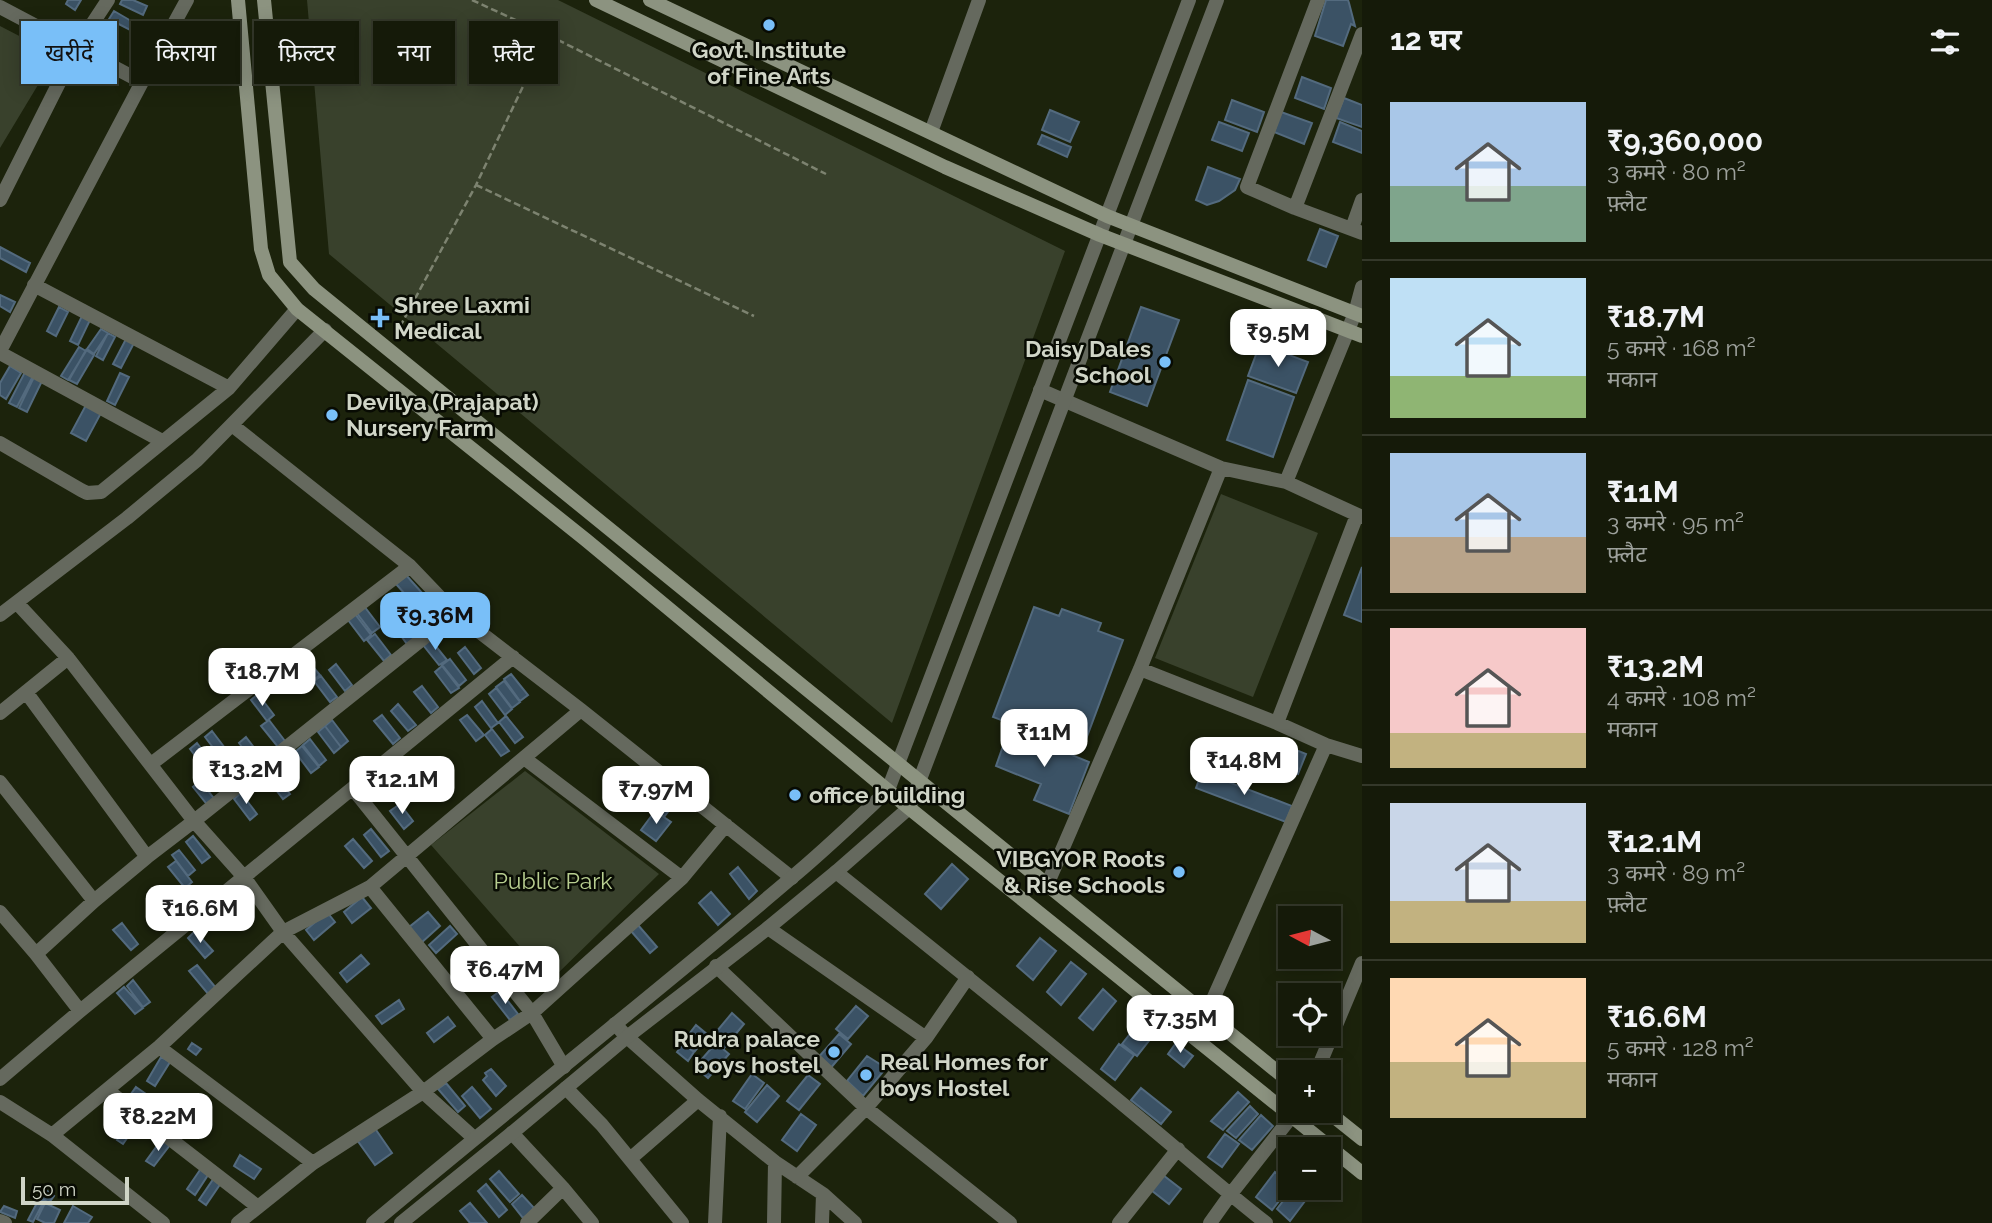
<!DOCTYPE html>
<html lang="hi">
<head>
<meta charset="utf-8">
<style>
  body { margin:0; font-family:Raleway,"Noto Sans Devanagari",sans-serif; background:#1e2312; color:#f1f3f6; height:100vh; display:flex; flex-direction:column; font-size:26px; white-space:nowrap }
  * { box-sizing:border-box; margin:0 }
  p { font-size:23px; color:#9da19c }
  .icon { flex:none; width:38px; height:38px; fill:none; stroke:currentColor; stroke-width:2; stroke-linecap:round; stroke-linejoin:round }
  .map { position:relative; flex:1; overflow:hidden }
  .drawer { display:flex; flex-direction:column; background:#151a09; width:630px }
  .drawer>* { flex:none }
  .hud { position:absolute; left:21px; top:21px; width:665px; height:63px; display:flex; gap:14px }
  .needle { width:46px; rotate:277deg }
  .buttons { position:absolute; left:1278px; top:906px; display:grid; gap:14px }
  .buttons a { display:grid; place-items:center; width:63px; height:63px; border-radius:0px; background:#151a09; box-shadow:0 4px 18px #0003,0 0 0 2px #34382a; font-size:35px }
  .scale { position:absolute; left:21px; bottom:18px; width:108px; box-sizing:border-box; padding-left:7px; border:4px solid #d0d5c7; border-top:0; font-size:19px; line-height:24px; white-space:nowrap; color:#d0d5c7; -webkit-text-stroke:5px #080b03; paint-order:stroke }
  .price { position:absolute; translate:-50% -60px; padding:0 16px; border-radius:14px; background:#fff; color:#222; font-size:23px; line-height:46px; filter:drop-shadow(0 2px 4px #0008) }
  .price::after { content:''; position:absolute; left:50%; top:42px; width:21px; height:16px; margin-left:-10px; background:inherit; clip-path:polygon(0 0,100% 0,50% 100%) }
  .price.current { background:#79bff8; color:#111 }
  ul { padding:0; list-style:none }
  li { display:flex; align-items:center; gap:21px; height:175px; padding:0 28px }
  li+li { border-top:2px solid #34382a }
  li span { display:grid; place-items:center; flex:none; width:196px; height:140px; border-radius:0px; color:#555 }
  li>.icon { margin-inline-start:auto }
  span .icon { width:84px; height:84px; fill:#fffc; stroke-width:1 }
  li b { font-size:30px }
  h2 { display:flex; justify-content:space-between; align-items:center; height:84px; padding:0 28px; font-size:30px }
  .pill { padding:0 24px; border-radius:0px; background:#151a09; box-shadow:0 4px 18px #0003,0 0 0 2px #34382a; font-size:24px; line-height:63px }
  .pill.current { background:#79bff8; color:#111 }
  main { display:flex; flex:1; min-height:0 }
  .map>svg:first-child { display:block }
</style>
</head>
<body>
<main>
<div class="map">
<svg width="1362" height="1223" viewBox="0 0 1362 1223">
  <rect width="100%" height="100%" fill="#1c230c"/>
  <path fill="#39412c" d="M307 0H558L1065 251 892 723 329 254Z
    M0 26 56 55 0 148Z
    M1221 494 1318 533 1253 697 1155 658Z
    M525 771 659 874 550 981 431 845Z"/>
  <path fill="#3b5265" stroke="#536a7e" stroke-width="2" d="M68 0H81L75 10 66 4Z
    M122 0H133L147 6 143 15 120 4Z
    M1326 0H1348L1349 3 1355 26 1351 24 1343 46 1315 36Z
    M114 11 138 25 134 32 109 19Z
    M1302 77 1331 88 1324 109 1295 98Z
    M1344 98 1362 105V127L1336 118Z
    M1232 100 1264 112 1257 132 1225 120Z
    M1050 110 1079 122 1070 142 1042 130Z
    M1281 112 1312 123 1304 144 1274 132Z
    M1219 122 1249 133 1242 151 1212 140Z
    M1340 122 1362 131V153L1333 142Z
    M1042 135 1071 147 1067 157 1038 144Z
    M1208 167 1240 179 1235 190 1219 201 1207 205 1196 200Z
    M1320 229 1338 236 1326 267 1308 260Z
    M0 247 30 263 26 272 0 258Z
    M0 295 15 302 10 312 0 306Z
    M59 307 68 312 56 336 47 331Z
    M1141 307 1179 320 1147 406 1110 392Z
    M82 316 90 320 78 345 70 341Z
    M101 329 108 333 94 354 87 349Z
    M108 333 115 337 103 360 96 356Z
    M126 339 134 343 121 368 113 364Z
    M1260 344 1308 362 1296 393 1248 376Z
    M79 347 86 351 68 380 61 376Z
    M86 350 94 355 77 384 69 380Z
    M10 366 21 373 6 399 0 395V383Z
    M25 372 33 376 17 407 9 403Z
    M120 373 129 377 115 405 107 401Z
    M34 377 42 381 27 412 19 408Z
    M1248 380 1294 397 1273 457 1227 440Z
    M86 405 101 413 86 441 71 433Z
    M1362 567V622L1344 615Z
    M406 575 423 594 413 603 396 584Z
    M364 606 380 627 372 633 356 612Z
    M1034 607 1059 616 1062 609 1101 623 1098 631 1123 640 1082 750 993 717Z
    M355 614 371 635 364 641 348 620Z
    M399 617 415 638 407 644 391 622Z
    M375 634 391 655 384 661 367 640Z
    M430 639 447 660 439 665 423 645Z
    M465 647 481 668 474 674 458 653Z
    M303 655 320 675 312 681 296 660Z
    M450 659 466 680 459 686 442 665Z
    M296 664 312 685 305 691 289 670Z
    M336 664 352 685 345 691 329 670Z
    M442 666 459 688 451 693 435 672Z
    M511 674 528 695 520 701 504 679Z
    M321 676 337 697 330 702 314 681Z
    M504 681 520 702 512 708 496 687Z
    M422 686 438 707 431 713 414 692Z
    M496 688 512 709 505 715 489 694Z
    M258 694 274 715 267 721 251 700Z
    M482 701 498 723 491 728 475 707Z
    M398 704 416 725 408 731 391 711Z
    M382 715 400 738 393 744 374 721Z
    M467 715 484 735 476 741 460 720Z
    M506 716 523 737 515 743 499 722Z
    M269 720 285 741 278 747 261 726Z
    M332 720 348 741 341 747 325 726Z
    M325 726 341 747 334 753 318 732Z
    M492 729 509 751 501 756 485 735Z
    M1009 729 1089 762 1069 814 1034 800 1041 784 996 766Z
    M212 731 228 752 221 758 205 737Z
    M246 737 262 758 255 764 239 743Z
    M310 739 326 760 319 766 303 745Z
    M1269 739 1306 754 1298 774 1261 760Z
    M197 743 213 764 206 770 190 749Z
    M302 746 319 767 311 773 295 752Z
    M397 769 415 791 408 797 389 775Z
    M1202 772 1292 806 1286 822 1196 788Z
    M274 773 290 794 283 799 267 778Z
    M200 781 217 802 209 807 193 787Z
    M674 791 680 796 664 817 656 810Z
    M241 793 257 814 250 820 234 799Z
    M400 804 413 821 404 829 390 811Z
    M655 811 671 822 656 841 641 830Z
    M371 829 389 851 381 857 364 835Z
    M193 836 210 857 202 863 186 842Z
    M353 839 372 861 364 868 345 846Z
    M179 850 195 870 188 876 172 855Z
    M176 861 192 882 185 888 168 867Z
    M952 864 968 879 941 909 925 894Z
    M738 867 757 891 749 899 730 874Z
    M711 892 730 914 718 925 699 903Z
    M362 897 371 908 352 923 344 912Z
    M231 899 248 917 241 924 224 905Z
    M327 912 335 922 314 940 306 930Z
    M428 912 440 926 421 943 408 928Z
    M122 923 138 944 131 950 113 930Z
    M638 925 657 947 650 953 631 931Z
    M450 926 457 934 436 953 429 945Z
    M195 931 213 951 205 958 188 938Z
    M1040 938 1056 951 1033 980 1017 966Z
    M361 955 369 964 347 982 340 973Z
    M1071 962 1086 974 1061 1005 1047 992Z
    M197 965 216 988 209 995 189 971Z
    M133 980 150 1002 143 1007 127 986Z
    M124 987 143 1008 135 1014 117 993Z
    M1103 989 1116 1001 1093 1030 1079 1018Z
    M500 991 518 1014 510 1020 492 997Z
    M399 1000 404 1009 382 1024 376 1016Z
    M856 1006 868 1016 848 1039 836 1029Z
    M732 1013 744 1024 724 1048 712 1037Z
    M1144 1016 1159 1028 1137 1056 1122 1044Z
    M448 1017 455 1026 434 1042 427 1033Z
    M696 1025 708 1035 695 1051 683 1042Z
    M839 1034 851 1044 829 1070 817 1059Z
    M192 1043 201 1049 196 1055 188 1049Z
    M716 1043 729 1054 708 1078 695 1067Z
    M1176 1043 1193 1056 1184 1067 1168 1054Z
    M683 1044 694 1052 688 1061 677 1052Z
    M1119 1044 1134 1055 1115 1080 1101 1069Z
    M867 1056 886 1068 863 1096 847 1081Z
    M161 1057 170 1062 155 1086 147 1081Z
    M491 1069 506 1086 496 1096 483 1080 487 1076 485 1073Z
    M752 1074 764 1083 745 1109 733 1101Z
    M808 1075 820 1084 799 1110 787 1101Z
    M446 1083 465 1106 458 1112 438 1089Z
    M767 1085 779 1096 757 1122 745 1112Z
    M136 1087 146 1094 142 1101 131 1094Z
    M472 1087 491 1109 480 1118 462 1096Z
    M1141 1088 1171 1112 1161 1124 1131 1100Z
    M1238 1092 1249 1102 1223 1130 1211 1121Z
    M1250 1106 1258 1114 1236 1138 1227 1131Z
    M123 1109 132 1114 115 1138 106 1131Z
    M801 1114 816 1125 797 1151 782 1140Z
    M1261 1115 1273 1126 1252 1150 1239 1140Z
    M132 1118 138 1123 123 1144 117 1140Z
    M374 1127 392 1153 375 1165 357 1140Z
    M1225 1134 1239 1144 1222 1167 1208 1157Z
    M162 1139 170 1145 154 1166 146 1161Z
    M240 1155 261 1169 254 1179 234 1166Z
    M202 1167 210 1172 195 1195 187 1189Z
    M499 1171 519 1194 510 1202 490 1179Z
    M1275 1172 1290 1183V1187L1272 1210 1256 1197Z
    M1163 1175 1181 1189 1169 1204 1151 1190Z
    M214 1178 221 1183 206 1205 199 1200Z
    M486 1184 507 1210 499 1217 478 1191Z
    M1293 1188H1295L1308 1197 1290 1221 1277 1209Z
    M46 1190 54 1196 49 1203 41 1198Z
    M522 1195 535 1209 523 1218 512 1204Z
    M39 1199 44 1201 33 1222 28 1220Z
    M45 1203 60 1210 54 1223H45L37 1219Z
    M470 1203 487 1223H470L460 1211Z
    M4 1206 17 1211 15 1218 0 1212Z
    M73 1206 92 1217 88 1223H64Z"/>
  <g fill="none" stroke-linecap="round" stroke-linejoin="round">
    <path stroke="#7d8370" stroke-width="2.5" stroke-dasharray="7 3.5" stroke-linecap="butt" d="M472 0 548 35 826 174
      M476 185 754 316
      M395 336 476 185 547 36"/>
    <path stroke="#65695e" stroke-width="14" d="M1318 0 1247 187 1295 208 1362 233
      M0 7 142 82
      M931 132 979 0
      M0 200 77 47 108 0
      M1295 208 1362 34
      M1352 228 1362 200
      M34 285 229 388
      M0 351 142 82 187 0
      M0 353 162 441
      M1040 390 1221 468 1286 482 1362 517
      M232 425 410 566 455 613 581 710 792 878
      M0 443 81 490 87 493 101 492 229 388 297 309
      M1286 482 1355 313 1362 287
      M17 603 68 658 194 821 244 877 283 932 423 1092 474 1138
      M0 615 127 518 197 460 325 330
      M1140 669 1277 723 1326 745 1362 756
      M26 692 147 857
      M0 713 68 658
      M1277 723 1357 515
      M524 758 682 878
      M151 764 410 566
      M0 782 94 901
      M353 789 532 1013 564 1067
      M836 872C935 951 1033 1030 1131 1111 1176 1148 1220 1187 1266 1223
      M1047 885 1140 669 1221 468
      M370 887 493 1039
      M0 912 36 954 80 1011
      M768 928 926 1038
      M36 954 94 901 147 857 194 821 455 613
      M716 966 866 1108 1010 1223
      M1206 1015 1326 745
      M615 1024 627 1037 698 1100 775 1162 823 1194 855 1223
      M159 1047 313 1163
      M0 1079 80 1011 513 657
      M566 1088 602 1125 682 1223
      M107 1090 258 1207
      M0 1102 52 1135 163 1223
      M512 1133 563 1188 592 1223
      M52 1135 159 1047 283 932 370 887 581 710
      M630 1159 698 1100
      M797 1177 866 1108 926 1038 968 977
      M0 1221 5 1223
      M238 1223 313 1163 423 1092 493 1039 532 1013 682 878 726 825
      M527 1223 563 1188
      M715 1223 720 1116
      M774 1223 775 1162
      M822 1223 823 1194
      M1119 1223 1178 1149
      M1210 1223 1230 1195 1292 1116"/>
    <path stroke="#65695e" stroke-width="14" d="M1316 1073 1362 963
      M373 1223C511 1107 653 996 790 879 824 851 856 820 888 790L1189 0
      M401 1223 512 1133 627 1037 768 928 836 872 909 808 1217 0"/>
    <path stroke="#8c9380" stroke-width="14" d="M238 0 261 249 269 275 297 309 586 540 909 808 1362 1173
      M264 0 290 262 314 289 1290 1082
      M596 0 945 167 1100 235 1362 336
      M650 0 1107 216 1362 316
      M1327 1111 1362 1139"/>
  </g>
  <g fill="#79bff8" stroke="#080b03" stroke-width="2.5">
    <circle cx="769" cy="25" r="7"/>
    <path d="M376.5 307.5h7v7h7v7h-7v7h-7v-7h-7v-7h7z"/>
    <circle cx="1165" cy="362" r="7"/>
    <circle cx="332" cy="415" r="7"/>
    <circle cx="795" cy="795" r="7"/>
    <circle cx="1179" cy="872" r="7"/>
    <circle cx="834" cy="1052" r="7"/>
    <circle cx="866" cy="1075" r="7"/>
  </g>
  <g text-anchor="middle" stroke-width="5" stroke-linejoin="round" paint-order="stroke">
    <g font-size="23" font-weight="bold" fill="#d0d5c7" stroke="#080b03" text-anchor="start">
      <text x="769" y="58" text-anchor="middle">Govt. Institute<tspan x="769" dy="26">of Fine Arts</tspan></text>
      <text x="394" y="313">Shree Laxmi<tspan x="394" dy="26">Medical</tspan></text>
      <text x="1151" y="357" text-anchor="end">Daisy Dales<tspan x="1151" dy="26">School</tspan></text>
      <text x="346" y="410">Devilya (Prajapat)<tspan x="346" dy="26">Nursery Farm</tspan></text>
      <text x="809" y="803">office building</text>
      <text x="1165" y="867" text-anchor="end">VIBGYOR Roots<tspan x="1165" dy="26">&amp; Rise Schools</tspan></text>
      <text x="820" y="1047" text-anchor="end">Rudra palace<tspan x="820" dy="26">boys hostel</tspan></text>
      <text x="880" y="1070">Real Homes for<tspan x="880" dy="26">boys Hostel</tspan></text>
    </g>
    <g font-size="23" fill="#b8ce90" stroke="#080b03">
      <text x="553" y="889">Public Park</text>
    </g>
  </g>
</svg>
<div class="buttons">
<a><svg class="needle" viewBox="-14 -14 28 28"><path d="M0-13l5 13h-10z" fill="#e53935"/><path d="M0 13l5-13h-10z" fill="#9da19c"/></svg></a>
<a><svg class="icon" aria-label="locate" viewBox="0 0 24 24"><circle cx="12" cy="12" r="6"/><path d="M12 2v4M12 18v4M2 12h4M18 12h4"/></svg></a>
<a>+</a>
<a>−</a>
</div>
<div class="scale">50 m</div>
<b class="price" style="left:1278px;top:369px">₹9.5M</b>
<b class="price current" style="left:435px;top:652px">₹9.36M</b>
<b class="price" style="left:262px;top:708px">₹18.7M</b>
<b class="price" style="left:1044px;top:769px">₹11M</b>
<b class="price" style="left:1244px;top:797px">₹14.8M</b>
<b class="price" style="left:246px;top:806px">₹13.2M</b>
<b class="price" style="left:402px;top:816px">₹12.1M</b>
<b class="price" style="left:656px;top:826px">₹7.97M</b>
<b class="price" style="left:200px;top:945px">₹16.6M</b>
<b class="price" style="left:505px;top:1006px">₹6.47M</b>
<b class="price" style="left:1180px;top:1055px">₹7.35M</b>
<b class="price" style="left:158px;top:1153px">₹8.22M</b>
<div class="hud">
<a class="pill current">खरीदें</a>
<a class="pill">किराया</a>
<a class="pill">फ़िल्टर</a>
<a class="pill">नया</a>
<a class="pill">फ़्लैट</a>
</div>
</div>
<section class="drawer">
<h2>12 घर<svg class="icon" aria-label="filters" viewBox="0 0 24 24"><path d="M4 7h16M4 17h16"/><circle cx="9" cy="7" r="2"/><circle cx="15" cy="17" r="2"/></svg></h2>
<ul>
<li><span style="background:linear-gradient(#a9c7e8 60%,#7fa58c 0)"><svg class="icon" aria-label="home" viewBox="0 0 24 24"><path d="M3 11l9-7 9 7M6 9v11h12V9"/></svg></span><div><b>₹9,360,000</b><p>3 कमरे · 80 m²</p><p>फ़्लैट</p></div></li>
<li><span style="background:linear-gradient(#bfe0f5 70%,#8fb573 0)"><svg class="icon" aria-label="home" viewBox="0 0 24 24"><path d="M3 11l9-7 9 7M6 9v11h12V9"/></svg></span><div><b>₹18.7M</b><p>5 कमरे · 168 m²</p><p>मकान</p></div></li>
<li><span style="background:linear-gradient(#a9c7e8 60%,#b9a48a 0)"><svg class="icon" aria-label="home" viewBox="0 0 24 24"><path d="M3 11l9-7 9 7M6 9v11h12V9"/></svg></span><div><b>₹11M</b><p>3 कमरे · 95 m²</p><p>फ़्लैट</p></div></li>
<li><span style="background:linear-gradient(#f6c9c9 75%,#c2b280 0)"><svg class="icon" aria-label="home" viewBox="0 0 24 24"><path d="M3 11l9-7 9 7M6 9v11h12V9"/></svg></span><div><b>₹13.2M</b><p>4 कमरे · 108 m²</p><p>मकान</p></div></li>
<li><span style="background:linear-gradient(#c9d6e8 70%,#c2b280 0)"><svg class="icon" aria-label="home" viewBox="0 0 24 24"><path d="M3 11l9-7 9 7M6 9v11h12V9"/></svg></span><div><b>₹12.1M</b><p>3 कमरे · 89 m²</p><p>फ़्लैट</p></div></li>
<li><span style="background:linear-gradient(#ffd9b3 60%,#c2b280 0)"><svg class="icon" aria-label="home" viewBox="0 0 24 24"><path d="M3 11l9-7 9 7M6 9v11h12V9"/></svg></span><div><b>₹16.6M</b><p>5 कमरे · 128 m²</p><p>मकान</p></div></li>
</ul>
</section>
</main>
</body>
</html>
